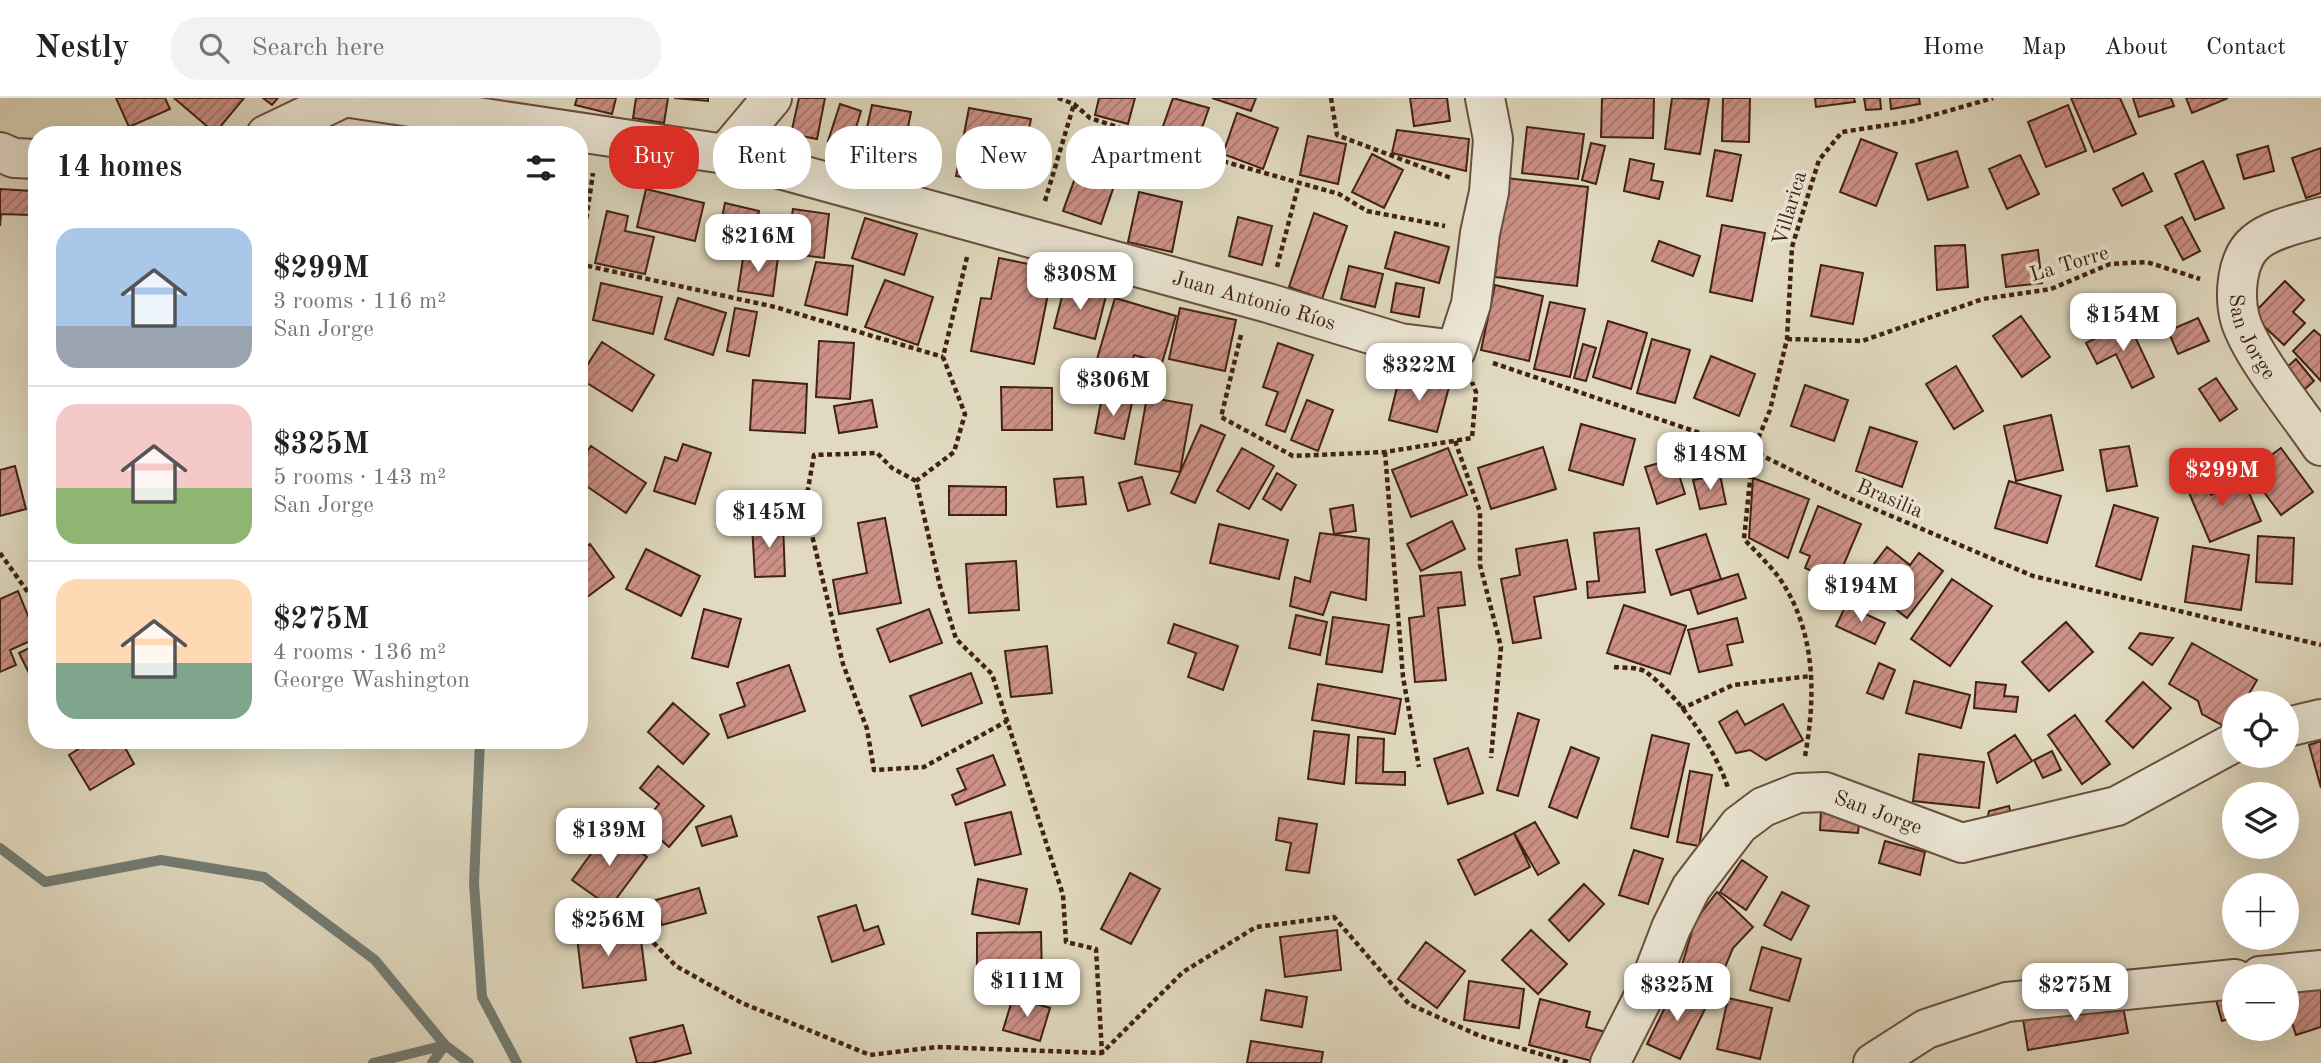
<!DOCTYPE html>
<html lang="en">
<head>
<meta charset="utf-8">
<style>
  body { margin:0; font-family:"Old Standard TT",serif; background:#f2f2f2; color:#222; height:100vh; display:flex; flex-direction:column; font-size:26px; white-space:nowrap }
  * { box-sizing:border-box; margin:0 }
  p { font-size:23px; color:#767676 }
  .icon { flex:none; width:38px; height:38px; fill:none; stroke:currentColor; stroke-width:2; stroke-linecap:round; stroke-linejoin:round }
  .map { position:relative; flex:1; overflow:hidden }
  .sheet { position:absolute; left:28px; top:28px; width:560px; height:623px; display:flex; flex-direction:column; background:#fff; border-radius:28px; box-shadow:0 7px 28px #0002 }
  .sheet>* { flex:none }
  .guide { position:absolute; left:609px; top:28px; width:665px; height:63px; display:flex; gap:14px }
  .controls { position:absolute; left:2222px; top:593px; display:grid; gap:14px }
  .controls a { display:grid; place-items:center; width:77px; height:77px; border-radius:50%; background:#fff; box-shadow:0 7px 28px #0002; font-size:35px }
  .price { position:absolute; translate:-50% -60px; padding:0 16px; border-radius:14px; background:#fff; color:#222; font-size:23px; line-height:46px; filter:drop-shadow(0 2px 4px #0008) }
  .price::after { content:''; position:absolute; left:50%; top:42px; width:21px; height:16px; margin-left:-10px; background:inherit; clip-path:polygon(0 0,100% 0,50% 100%) }
  .price.active { background:#d93025; color:#fff }
  ul { padding:0; list-style:none }
  li { display:flex; align-items:center; gap:21px; height:175px; padding:0 28px }
  li+li { border-top:2px solid #e0e0e0 }
  li span { display:grid; place-items:center; flex:none; width:196px; height:140px; border-radius:21px; color:#555 }
  li>.icon { margin-inline-start:auto }
  span .icon { width:84px; height:84px; fill:#fffc; stroke-width:1 }
  li b { font-size:30px }
  h2 { display:flex; justify-content:space-between; align-items:center; height:84px; padding:0 28px; font-size:30px }
  .chip { padding:0 24px; border-radius:28px; background:#fff; box-shadow:0 7px 28px #0002; font-size:24px; line-height:63px }
  .chip.active { background:#d93025; color:#fff }
  header { display:flex; align-items:center; gap:42px; box-sizing:border-box; height:98px; padding:0 35px; background:#fff; border-bottom:2px solid #e0e0e0 }
  header strong { font-size:33px }
  nav { display:flex; gap:38px; margin-inline-start:auto; font-size:24px }
  .search { width:490px; height:63px; background:#f2f2f2; display:flex; align-items:center; gap:18px; box-sizing:border-box; padding:0 24px; border-radius:28px; color:#767676; font-size:26px }
  .map>svg:first-child { display:block }
</style>
</head>
<body>
<header>
<strong>Nestly</strong>
<div class="search"><svg class="icon" aria-label="search" viewBox="0 0 24 24"><circle cx="10" cy="10" r="6"/><path d="M15 15l6 6"/></svg>Search here</div>
<nav><a>Home</a><a>Map</a><a>About</a><a>Contact</a></nav>
</header>
<div class="map">
<svg width="2321" height="965" viewBox="0 0 2321 965">
  <defs>
    <pattern id="building-hatch" width="6" height="6" patternUnits="userSpaceOnUse" patternTransform="scale(1.75)"><rect width="6" height="6" fill="#cd9187"/><path d="M-1 1l2-2M0 6l6-6M5 7l2-2" fill="none" stroke="#a8766d"/></pattern>
  </defs>
  <rect width="100%" height="100%" fill="#e1dac0"/>
  <filter id="stains"><feTurbulence type="fractalNoise" baseFrequency=".00286" numOctaves="4"/><feColorMatrix values="0 0 0 0 .2 0 0 0 0 .09 0 0 0 0 .02 0 0 0 .5 -.17"/></filter>
  <radialGradient id="worn" r=".72"><stop offset=".6" stop-color="#630" stop-opacity="0"/><stop offset="1" stop-color="#630" stop-opacity=".3"/></radialGradient>
  <g fill="none" stroke-linecap="round" stroke-linejoin="round">
    <path stroke="#737d74" stroke-width="10" d="M480 642 474 785 482 899 517 965
      M0 750 45 784 161 762 264 779 375 862 445 947 432 965
      M373 965 445 947 469 965"/>
  </g>
  <path fill="url(#building-hatch)" stroke="#412213" stroke-width="2" d="M116 0H165L170 11 129 29Z
    M174 0H244L215 35Z
    M263 0H278L272 7Z
    M577 0H616L612 16 575 7Z
    M636 0H668L664 25 633 20Z
    M674 0H708V3Z
    M799 0H825L817 41 791 36Z
    M1099 0H1135L1128 26 1095 17Z
    M1173 0 1209 10 1196 47 1161 34Z
    M1212 0H1256L1251 13Z
    M1410 0H1447L1450 23 1414 28Z
    M1602 0H1654L1653 40 1601 39Z
    M1672 0 1709 1 1700 56 1665 51Z
    M1723 0H1750L1749 44 1722 43Z
    M1815 0H1854L1855 4 1816 9Z
    M1864 0H1880L1881 11 1866 12Z
    M1890 0H1919L1920 6 1891 11Z
    M2071 0H2120L2136 36 2094 54Z
    M2133 0H2171L2174 8 2139 19Z
    M2186 0H2228L2192 15Z
    M840 6 861 13 850 50 828 43Z
    M872 7 911 14 902 60 862 52Z
    M2068 7 2086 53 2046 69 2028 24Z
    M969 10 1031 21 1022 64 1003 60 998 86 956 78Z
    M1237 15 1278 30 1263 71 1223 56Z
    M109 29 110 37H78V32Z
    M1527 29 1584 36 1578 81 1522 75Z
    M1397 32 1469 41 1466 73 1392 55Z
    M1108 33 1159 55 1146 86 1095 64Z
    M1308 38 1346 46 1338 86 1300 77Z
    M1861 41 1897 55 1876 108 1840 94Z
    M1591 45 1605 48 1596 86 1582 82Z
    M2268 48 2274 73 2244 81 2237 57Z
    M2321 50V95L2306 100 2292 60Z
    M1715 52 1741 57 1732 103 1707 98Z
    M1957 53 1968 89 1928 102 1916 66Z
    M1372 56 1403 72 1384 110 1352 94Z
    M2020 57 2039 96 2007 111 1989 71Z
    M1630 61 1654 66 1651 82 1663 84 1659 101 1624 93Z
    M2203 63 2224 110 2195 122 2175 76Z
    M1078 72 1115 85 1101 126 1063 113Z
    M2143 75 2152 93 2122 108 2113 91Z
    M1506 80 1588 89 1577 188 1495 179Z
    M0 91 32 93 30 117 1 116 0 128Z
    M646 91 704 105 695 143 637 129Z
    M1139 94 1182 104 1172 154 1128 144Z
    M725 105 759 113 751 151 717 144Z
    M793 111 829 116 824 160 786 155Z
    M607 113 628 118 625 133 654 139 645 176 595 165Z
    M1314 115 1347 128 1322 201 1289 189Z
    M1238 119 1272 128 1262 167 1229 158Z
    M2182 119 2200 153 2183 162 2165 128Z
    M865 120 917 136 904 177 852 160Z
    M1722 127 1765 135 1752 203 1710 194Z
    M1395 134 1449 149 1439 185 1385 170Z
    M1659 143 1700 158 1693 178 1652 163Z
    M1965 147 1968 189 1937 192 1935 148Z
    M2038 152 2042 185 2006 189 2002 157Z
    M744 154 778 159 773 198 738 193Z
    M999 160 1053 171 1034 266 971 253 981 200 991 201Z
    M816 164 853 168 847 217 805 207Z
    M1821 167 1863 175 1853 226 1811 218Z
    M1349 168 1383 176 1375 209 1341 201Z
    M885 182 933 199 918 247 865 229Z
    M2285 183 2304 202 2293 214 2305 225 2284 247 2252 217Z
    M601 185 662 199 653 236 593 222Z
    M1396 185 1424 190 1419 219 1391 214Z
    M1065 187 1106 198 1095 241 1054 230Z
    M1495 187 1543 198 1529 263 1481 252Z
    M678 200 726 215 713 257 665 241Z
    M1115 200 1176 218 1162 265 1134 257 1125 288 1092 278Z
    M1550 204 1585 211 1570 279 1534 271Z
    M735 210 757 214 749 258 727 253Z
    M1180 210 1236 222 1225 273 1169 261Z
    M2021 218 2050 259 2022 279 1993 238Z
    M2198 220 2209 243 2178 256 2168 233Z
    M1608 223 1647 235 1631 291 1593 279Z
    M2128 224 2154 279 2132 290 2116 256 2097 266 2086 245Z
    M2314 232 2321 238V283L2293 253Z
    M1652 241 1690 252 1675 305 1637 295Z
    M819 243 854 245 850 301 816 299Z
    M602 244 654 277 632 313 579 280Z
    M1278 245 1313 257 1285 334 1266 327 1278 294 1263 289Z
    M1583 246 1596 250 1586 283 1574 280Z
    M1711 258 1755 276 1739 318 1694 300Z
    M2296 261 2314 283 2304 292 2286 270Z
    M1956 268 1983 313 1954 331 1926 286Z
    M1400 277 1449 289 1437 334 1389 322Z
    M2216 280 2237 311 2220 323 2199 291Z
    M753 282 807 286 805 335 750 332Z
    M1805 287 1848 302 1834 343 1791 328Z
    M1001 289 1052 290V332H1002Z
    M1102 299 1132 305 1124 341 1095 335Z
    M1147 299 1192 307 1180 374 1135 366Z
    M872 302 877 329 839 335 834 308Z
    M1307 302 1333 312 1318 353 1291 342Z
    M2051 317 2063 372 2016 383 2004 328Z
    M1581 326 1635 341 1623 387 1569 372Z
    M1201 327 1225 337 1195 405 1171 395Z
    M1870 329 1917 344 1902 389 1856 373Z
    M683 346 711 355 695 406 654 393 665 359 677 363Z
    M591 348 646 385 626 415 579 383V366Z
    M2129 348 2137 388 2107 393 2100 352Z
    M1543 349 1556 391 1491 411 1478 370Z
    M1242 350 1274 368 1249 411 1217 393Z
    M1448 350 1467 397 1411 419 1392 372Z
    M2281 350 2313 394 2281 417 2249 374Z
    M1674 361 1685 396 1657 406 1645 369Z
    M15 368 26 411 0 418V372Z
    M1277 375 1296 387 1281 412 1263 401Z
    M2202 376 2211 397 2244 383 2261 423 2210 444 2184 383Z
    M1720 377 1726 406 1700 411 1693 382Z
    M1083 379 1086 406 1057 409 1054 381Z
    M1142 379 1150 406 1128 413 1119 385Z
    M1753 380 1809 401 1788 460 1749 440Z
    M2009 383 2061 398 2047 445 1995 430Z
    M949 388 1006 389V417H949Z
    M1353 407 1356 433 1334 436 1330 411Z
    M2114 407 2158 420 2141 482 2096 468Z
    M1818 408 1861 426 1841 473 1830 469 1825 479 1805 470 1810 458 1800 454Z
    M885 420 901 505 839 516 833 482 867 475 858 425Z
    M1452 423 1465 451 1421 473 1407 446Z
    M783 426 785 478 755 479 752 427Z
    M1219 426 1288 442 1279 481 1210 465Z
    M1639 430 1645 494 1588 500 1587 484 1599 483 1594 435Z
    M1320 435 1369 441 1366 502 1331 494 1323 517 1290 508 1295 479 1310 484Z
    M1706 436 1721 481 1671 497 1656 452Z
    M2258 438 2294 440 2292 486 2256 484Z
    M1567 442 1576 491 1534 499 1541 540 1513 545 1501 481 1520 477 1516 451Z
    M590 446 614 479 579 505V454Z
    M2193 448 2249 457 2241 512 2185 504Z
    M1887 449 1910 467 1919 455 1943 473 1907 520 1860 484Z
    M646 451 700 478 681 518 626 491Z
    M37 462V483L30 465Z
    M1016 463 1019 512 969 515 966 466Z
    M1461 474 1465 507 1438 510 1446 582 1415 584 1409 520 1424 518 1420 478Z
    M1738 476 1746 500 1698 516 1690 491Z
    M1952 481 1992 508 1950 568 1911 541Z
    M18 493 37 540 10 552 16 567 0 574V501Z
    M1624 507 1686 528 1670 576 1607 555Z
    M1846 507 1885 525 1875 546 1836 528Z
    M704 511 741 521 728 569 692 560Z
    M929 511 942 545 890 564 877 531Z
    M1296 517 1327 524 1320 557 1289 550Z
    M1333 519 1389 527 1382 574 1326 566Z
    M1737 520 1743 544 1727 547 1732 567 1699 574 1688 532Z
    M2066 524 2093 554 2049 593 2022 564Z
    M1174 526 1238 548 1223 592 1188 579 1196 555 1168 545Z
    M2140 535 2173 540 2152 567 2129 550Z
    M2192 545 2257 582 2243 606H2235V620L2229 631 2202 616 2198 603 2169 586Z
    M37 546V591L19 555Z
    M1047 548 1052 595 1011 599 1005 553Z
    M1879 565 1895 572 1883 601 1867 595Z
    M789 567 805 613 728 640 720 617 745 608 737 585Z
    M971 575 982 605 922 628 910 598Z
    M1914 583 1970 597 1961 630 1906 615Z
    M1976 584 2006 587 2004 598 2018 599 2016 614 1974 610Z
    M2143 584 2171 610 2133 650 2106 623Z
    M1318 586 1401 601 1395 636 1312 622Z
    M673 605 709 636 683 666 648 634Z
    M1783 606 1803 642 1766 662 1750 652 1736 655 1719 624 1737 613 1745 627Z
    M1518 615 1539 622 1518 698 1497 692Z
    M2075 617 2110 666 2082 686 2048 637Z
    M1314 633 1349 637 1344 686 1308 681Z
    M1652 637 1689 646 1668 739 1631 730Z
    M2015 637 2032 663 1997 685 1988 655Z
    M1358 639 1384 641 1383 674H1405V687L1356 685Z
    M93 642H121L134 666 90 692 69 657Z
    M153 642H168L160 650Z
    M2321 643V690L2309 647Z
    M1571 649 1599 660 1577 720 1549 709Z
    M1468 650 1483 695 1448 706 1434 661Z
    M2052 653 2061 672 2043 680 2034 662Z
    M1919 656 1984 664 1979 710 1913 703Z
    M993 657 1005 687 956 707 952 697 966 691 957 671Z
    M658 668 704 708 669 749 643 726 659 706 640 690Z
    M1690 673 1712 677 1699 748 1677 744Z
    M2009 708 2014 727 1984 735 1989 713Z
    M1821 711 1860 714 1858 735 1820 732Z
    M1011 714 1021 756 975 767 965 725Z
    M731 718 737 738 702 748 696 729Z
    M1279 720 1317 726 1309 775 1286 772 1291 745 1276 742Z
    M1535 724 1559 765 1538 777 1514 735Z
    M609 731 647 759 610 809 572 782Z
    M1514 735 1530 769 1475 797 1458 762Z
    M1885 743 1925 754 1920 777 1879 765Z
    M1634 752 1663 761 1648 806 1619 797Z
    M1742 762 1767 779 1746 812 1720 794Z
    M1130 775 1160 791 1131 846 1101 831Z
    M978 781 1027 791 1019 826 972 816Z
    M1584 786 1604 806 1569 843 1549 822Z
    M699 790 706 815 662 827 656 802Z
    M1717 794 1753 829 1733 850 1714 895 1680 874 1695 823Z
    M1782 794 1809 808 1791 842 1764 827Z
    M856 807 864 833 878 828 884 846 832 864 818 819Z
    M611 827 613 845 641 842 646 882 583 890 576 831Z
    M1337 832 1341 872 1285 879 1280 839Z
    M1531 832 1567 866 1538 896 1502 862Z
    M1041 834 1042 881 977 882V835Z
    M1426 844 1465 873 1437 910 1398 881Z
    M1762 849 1801 861 1789 903 1750 892Z
    M2321 880V929L2296 937 2287 909V891Z
    M1469 883 1524 891 1519 930 1464 922Z
    M1675 889 1708 905 1680 961 1647 946Z
    M2235 889V919L2222 923 2214 895Z
    M1266 892 1307 899 1302 929 1261 922Z
    M2121 898 2128 935 2028 952 2022 915Z
    M1013 899 1050 910 1040 943 1003 932Z
    M1728 900 1772 910 1760 961 1717 951Z
    M1540 901 1590 914 1586 929 1610 935 1600 965 1529 947Z
    M683 927 691 955 651 965H637L630 940Z
    M1251 943 1323 954 1321 965H1247Z"/>
  <g fill="none" stroke-linecap="round" stroke-linejoin="round">
    <defs>
      <g id="minor">
        <path id="s1" d="M350 0 725 56 1268 205 1400 245 1456 252 1471 206 1480 135 1489 94 1493 41 1485 0"/>
        <path d="M266 37 343 0"/>
        <path d="M0 54 14 60 37 61"/>
        <path d="M725 56 772 0"/>
        <path id="s2" d="M2321 119C2301 125 2271 131 2256 144 2236 160 2234 198 2240 221 2250 256 2299 315 2321 348"/>
        <path d="M2287 629 2321 621"/>
        <path d="M2260 878 2321 872"/>
        <path id="s3" d="M1610 965 1648 890 1671 830 1691 790 1739 727 1763 709 1798 695 1825 694 1962 745 2117 708 2235 644"/>
        <path d="M1873 965 1926 931 2007 904 2235 881"/>
      </g>
    </defs>
    <use href="#minor" stroke="#69503e" stroke-width="42"/>
    <path stroke="#412213" stroke-width="4.5" stroke-dasharray="5 3.5" stroke-linecap="butt" d="M1058 0 1074 6 1090 20 1208 59 1339 96 1367 113 1445 128
      M1331 0 1337 37 1451 80
      M1045 103 1074 6
      M967 159 943 259 965 316 954 354 916 383 940 488 956 541 992 576 1063 797 1066 844 1096 851 1102 955
      M579 166 775 209 943 259
      M1277 169 1299 85
      M579 171 593 75
      M1241 237 1221 319 1293 358 1385 354 1472 340 1476 294 1472 284
      M1787 241 1862 243 1983 201 2051 191 2110 166 2147 164 2200 181
      M1493 265 1753 353 1844 398 2033 478 2321 547
      M1455 343 1480 414V467L1501 549 1491 660
      M1385 354 1403 579 1419 669
      M916 383 892 370 877 355 814 357 805 408 843 566 867 631 874 672 924 669 1007 623
      M0 455 37 507
      M1614 569C1624 570 1639 569 1646 574 1679 598 1716 652 1728 690
      M1681 611 1733 587 1811 578
      M1805 658C1816 598 1816 534 1780 481 1770 467 1756 454 1744 441L1753 353 1770 312 1787 241 1792 149 1819 62 1842 34 1913 23 1993 0
      M624 814 676 868 742 905 870 957 937 949 1102 955 1183 874 1256 829 1334 819 1409 906 1480 938 1570 965"/>
    <use href="#minor" stroke="#ece7d6" stroke-width="38"/>
  </g>
  <g text-anchor="middle" stroke-width="7" stroke-linejoin="round" paint-order="stroke">
    <g font-size="21" fill="#412213" stroke="#ece7d6">
      <text transform="translate(1789 110) rotate(-74)" y="7">Villarica</text>
      <text transform="translate(2069 165) rotate(-17)" y="7">La Torre</text>
      <text dy="7" stroke="none"><textPath href="#s1" startOffset="928">Juan Antonio Ríos</textPath></text>
      <text dy="7" stroke="none"><textPath href="#s2" startOffset="173">San Jorge</textPath></text>
      <text transform="translate(1890 400) rotate(23)" y="7">Brasilia</text>
      <text dy="7" stroke="none"><textPath href="#s3" startOffset="424">San Jorge</textPath></text>
    </g>
  </g>
  <rect width="100%" height="100%" filter="url(#stains)"/>
  <rect width="100%" height="100%" fill="url(#worn)"/>
</svg>
<div class="controls">
<a><svg class="icon" aria-label="locate" viewBox="0 0 24 24"><circle cx="12" cy="12" r="6"/><path d="M12 2v4M12 18v4M2 12h4M18 12h4"/></svg></a>
<a><svg class="icon" aria-label="layers" viewBox="0 0 24 24"><path d="M12 4l9 5-9 5-9-5zM3 14l9 5 9-5"/></svg></a>
<a>+</a>
<a>−</a>
</div>
<b class="price" style="left:758px;top:176px">$216M</b>
<b class="price" style="left:1080px;top:214px">$308M</b>
<b class="price" style="left:2123px;top:255px">$154M</b>
<b class="price" style="left:1419px;top:305px">$322M</b>
<b class="price" style="left:1113px;top:320px">$306M</b>
<b class="price" style="left:1710px;top:394px">$148M</b>
<b class="price active" style="left:2222px;top:410px">$299M</b>
<b class="price" style="left:769px;top:452px">$145M</b>
<b class="price" style="left:1861px;top:526px">$194M</b>
<b class="price" style="left:609px;top:770px">$139M</b>
<b class="price" style="left:608px;top:860px">$256M</b>
<b class="price" style="left:1027px;top:921px">$111M</b>
<b class="price" style="left:1677px;top:925px">$325M</b>
<b class="price" style="left:2075px;top:925px">$275M</b>
<div class="guide">
<a class="chip active">Buy</a>
<a class="chip">Rent</a>
<a class="chip">Filters</a>
<a class="chip">New</a>
<a class="chip">Apartment</a>
</div>
<section class="sheet">
<h2>14 homes<svg class="icon" aria-label="filters" viewBox="0 0 24 24"><path d="M4 7h16M4 17h16"/><circle cx="9" cy="7" r="2"/><circle cx="15" cy="17" r="2"/></svg></h2>
<ul>
<li><span style="background:linear-gradient(#a9c7e8 70%,#9aa5b1 0)"><svg class="icon" aria-label="home" viewBox="0 0 24 24"><path d="M3 11l9-7 9 7M6 9v11h12V9"/></svg></span><div><b>$299M</b><p>3 rooms · 116 m²</p><p>San Jorge</p></div></li>
<li><span style="background:linear-gradient(#f6c9c9 60%,#8fb573 0)"><svg class="icon" aria-label="home" viewBox="0 0 24 24"><path d="M3 11l9-7 9 7M6 9v11h12V9"/></svg></span><div><b>$325M</b><p>5 rooms · 143 m²</p><p>San Jorge</p></div></li>
<li><span style="background:linear-gradient(#ffd9b3 60%,#7fa58c 0)"><svg class="icon" aria-label="home" viewBox="0 0 24 24"><path d="M3 11l9-7 9 7M6 9v11h12V9"/></svg></span><div><b>$275M</b><p>4 rooms · 136 m²</p><p>George Washington</p></div></li>
</ul>
</section>
</div>
</body>
</html>
